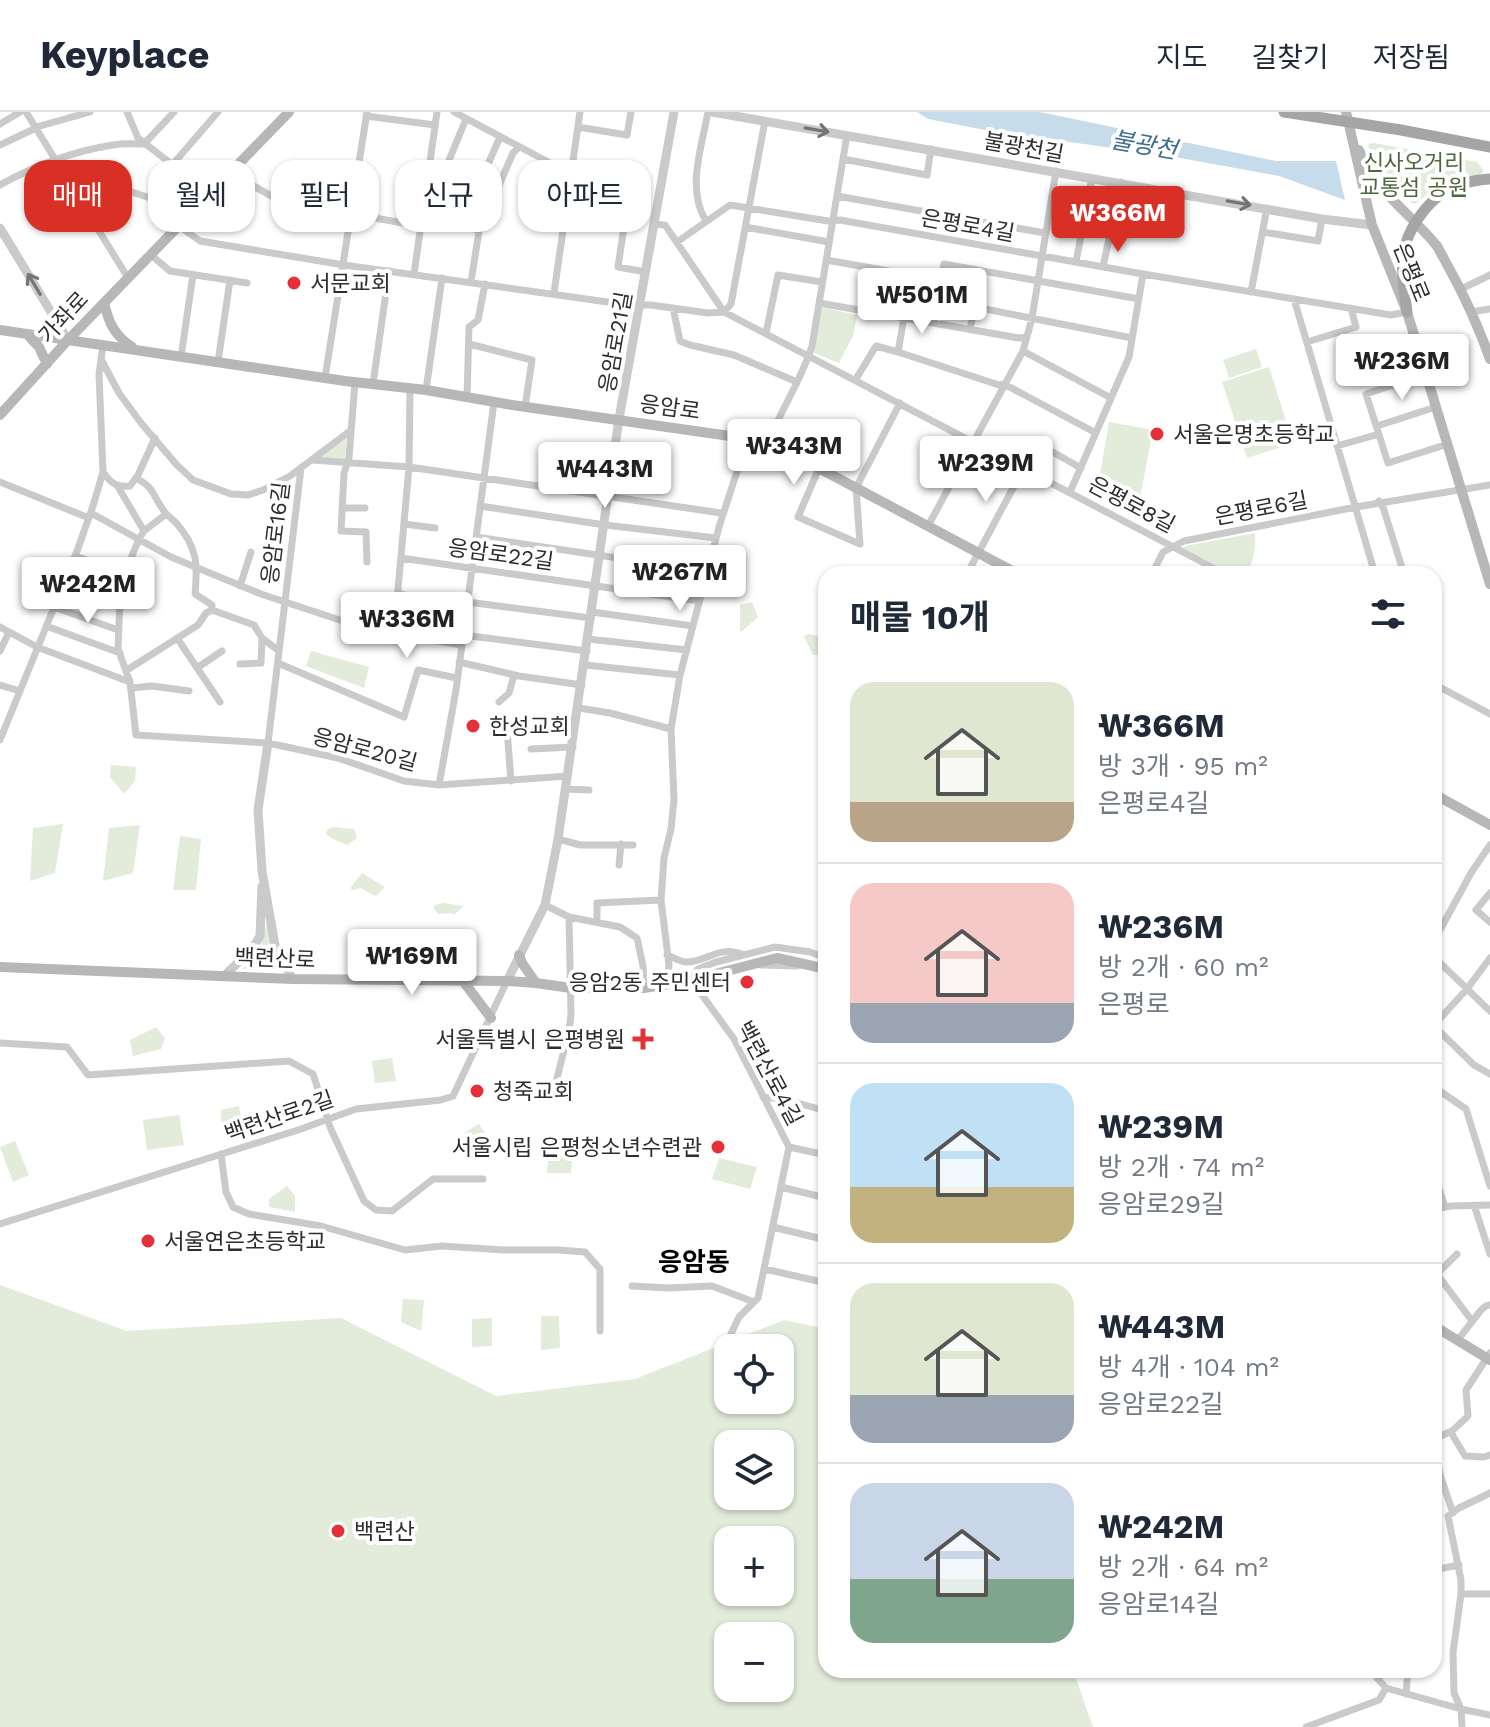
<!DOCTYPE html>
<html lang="ko">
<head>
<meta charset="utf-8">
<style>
  body { margin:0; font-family:"Work Sans","Noto Sans KR",sans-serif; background:#f2f2f3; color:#1f2937; height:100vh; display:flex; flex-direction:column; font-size:30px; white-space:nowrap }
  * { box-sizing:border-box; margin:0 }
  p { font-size:26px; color:#747a83 }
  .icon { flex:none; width:44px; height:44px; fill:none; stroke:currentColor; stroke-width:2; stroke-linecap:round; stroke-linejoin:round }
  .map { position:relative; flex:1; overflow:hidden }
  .drawer { position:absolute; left:818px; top:454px; width:624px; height:1112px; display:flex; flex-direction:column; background:#fff; border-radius:24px; box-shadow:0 2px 6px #0004 }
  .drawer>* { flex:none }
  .top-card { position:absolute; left:24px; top:48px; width:674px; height:72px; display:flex; gap:16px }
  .fabs { position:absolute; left:714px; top:1222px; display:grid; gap:16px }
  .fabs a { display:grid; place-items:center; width:80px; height:80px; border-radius:16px; background:#fff; box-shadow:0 2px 6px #0004; font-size:40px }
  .price { position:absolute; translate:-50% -68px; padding:0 18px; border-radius:8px; background:#fff; color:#222; font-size:26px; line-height:52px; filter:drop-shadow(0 2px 4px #0008) }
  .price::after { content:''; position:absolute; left:50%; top:48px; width:24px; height:18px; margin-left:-12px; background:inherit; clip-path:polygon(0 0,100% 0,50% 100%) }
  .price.active { background:#d93025; color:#fff }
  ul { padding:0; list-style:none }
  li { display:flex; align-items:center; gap:24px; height:200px; padding:0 32px }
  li+li { border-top:2px solid #e0e1e3 }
  li span { display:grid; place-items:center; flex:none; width:224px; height:160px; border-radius:24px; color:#555 }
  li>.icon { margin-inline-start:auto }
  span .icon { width:96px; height:96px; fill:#fffc; stroke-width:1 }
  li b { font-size:34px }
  h2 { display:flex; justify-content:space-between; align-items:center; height:96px; padding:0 32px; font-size:34px }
  .chip { padding:0 28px; border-radius:24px; background:#fff; box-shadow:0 2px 6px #0004; font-size:28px; line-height:72px }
  .chip.active { background:#d93025; color:#fff }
  header { display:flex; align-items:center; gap:48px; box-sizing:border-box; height:112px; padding:0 40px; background:#fff; border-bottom:2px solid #e0e1e3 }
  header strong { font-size:38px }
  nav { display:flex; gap:44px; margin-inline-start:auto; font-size:28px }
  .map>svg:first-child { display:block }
</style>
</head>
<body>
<header>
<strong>Keyplace</strong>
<nav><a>지도</a><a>길찾기</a><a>저장됨</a></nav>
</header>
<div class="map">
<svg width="1490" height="1615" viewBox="0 0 1490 1615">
  <rect width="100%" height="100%" fill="#fff"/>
  <path fill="#e3ebdb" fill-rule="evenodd" d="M1374 31 1477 50 1484 59 1480 64C1466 65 1445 64 1434 75 1426 81 1423 89 1413 92L1384 65 1368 34 1369 32Z
    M821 195 857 203 853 224 839 251 812 240Z
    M1256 237 1262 255 1229 266 1223 248Z
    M1269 255 1293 331 1247 346 1222 270Z
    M1109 310 1153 318 1140 386 1097 380Z
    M347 324 345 349 318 347Z
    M1255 421C1256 437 1254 448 1246 462H1234L1182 436 1185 434Z
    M669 453 702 460 705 471 700 484C689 485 668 490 665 473 664 468 668 458 669 453Z
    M752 490 758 505 740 521V493Z
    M808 522 826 525V539L819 543H813L804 524Z
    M311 539 369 555 364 576 306 554Z
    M111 653 136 655 135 669 124 682 110 665Z
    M63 712 55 761 30 769 33 716Z
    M140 713 133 761 103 769 109 716Z
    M333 715 354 717 357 726 347 733 331 726 326 722 327 718Z
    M180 724 201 727 196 778H173Z
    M362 761 385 775 376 784 360 776 353 778 350 776Z
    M444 791 464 794 454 803 452 801 438 802 434 796 435 793Z
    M267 810 279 858 242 857 259 842Z
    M156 915 165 926 161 937 133 944 130 928Z
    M392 946 396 969 375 971 372 949Z
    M239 994 241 1009 221 1015V998Z
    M179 1003 184 1033 147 1038 143 1008Z
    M479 1012 491 1030 476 1040 464 1021Z
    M15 1029 29 1063 13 1070 0 1035Z
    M549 1032 573 1033 571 1061H547Z
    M719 1046 757 1055 750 1077 712 1067Z
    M287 1074 295 1084V1100L269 1095V1087Z
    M0 1173 127 1219 341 1206 496 1284 635 1267 784 1208 826 1217V1558H1073L1093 1615H0ZM728 1236H780V1288H728ZM780 1332V1384H728V1332ZM728 1428H780V1480H728ZM728 1524H780V1576H728Z
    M403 1187 424 1188 421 1219 401 1210Z
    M541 1204H559L560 1236 541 1238Z
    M492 1206V1234L472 1235V1207Z"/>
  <path fill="#c7dceb" d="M917 0H1040L1276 49H1336L1345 88 1279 64 1164 43 995 20 928 7Z"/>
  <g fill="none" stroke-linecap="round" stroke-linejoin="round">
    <path stroke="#cacaca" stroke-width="7" d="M26 0 128 166
      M127 0 138 26 210 82
      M454 0 571 62 601 66 625 108 618 155 646 160
      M366 4 435 13
      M0 12 20 0
      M578 15 627 23 631 0
      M144 32 174 0
      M0 33 40 14 90 0
      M843 47 927 63 931 37
      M173 52 218 0
      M234 57 252 73 282 90 421 114
      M427 67 440 70 466 7
      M0 73C34 54 74 39 113 33 123 31 134 32 144 32
      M837 84 1045 121
      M79 88 108 72 192 100
      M706 109C686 77 702 34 708 0
      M654 112 665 113 724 200 1225 462
      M179 114 200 129 344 153 629 193H651L708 201 724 200 731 192 765 9
      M745 115 829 130
      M479 119 462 111 500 25
      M1263 120 1318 129 1322 107
      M677 130 730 93 828 109 840 108 1143 162 1391 203 1407 200
      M151 143 170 159 247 171
      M826 148 900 161 892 203
      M1076 150 1092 66
      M1103 155 1121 70
      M414 162 437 0
      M471 170 479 119 513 41 519 35
      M1461 177 1490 163
      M1251 180 1267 96
      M554 181 580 0
      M1294 187 1375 462
      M819 191 1019 226 1027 225
      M673 196 680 229 690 233 734 243 797 270
      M1471 200 1490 197
      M933 211 944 152 1139 187
      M970 217 975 195 1132 226
      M766 221 778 163 822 170
      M1375 228 1383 250 1419 238
      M1307 230 1356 215 1351 196
      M469 232 532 248 525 295
      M1023 239 1111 286
      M898 240 904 206
      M181 245 193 163
      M102 249 119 281 141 311 176 352 193 368 231 382 248 383 263 378 290 364 350 319
      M218 250 230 168
      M1426 262 1366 282 1388 351 1448 332
      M325 266 367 0
      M856 267 876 234 898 240 999 273 1004 272 1096 321
      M355 270 349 346 344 361 341 419 366 420 367 450
      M373 272 389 159
      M426 278 442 166
      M467 286 469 215 478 208 485 172
      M1377 314 1436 295
      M767 333C780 299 801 269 812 234L847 23
      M1337 334 1379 322
      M312 348 409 355 721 401 724 400
      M819 356 798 405 860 432 856 376 900 291
      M103 360C110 370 116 376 130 374L138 363 155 326
      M136 366C155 376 152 383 164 399 167 404 173 407 177 412 197 435 198 452 195 482L212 493V498L254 513 262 526 279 539
      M0 370 89 406
      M117 373 144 419
      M1070 380 1129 245 1143 162
      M1379 389 1383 395 1404 462
      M480 394 605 413 716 426
      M342 396H365
      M91 401 171 445 261 482 367 517 462 533
      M166 402 144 419 139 427 127 456 120 488 118 537 130 570 136 623 268 631 338 646 404 669 439 673 568 664
      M404 412 435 416
      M928 414 1023 239 1032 206 1056 59
      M476 425 699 458 708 457
      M75 444 126 461
      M401 446 693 488 700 487
      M967 462 1020 363 1024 347 1035 330 1081 356
      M1152 462 1163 440 1184 429 1356 395 1490 373
      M66 464 120 484
      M240 474 251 440
      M398 482 467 494
      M467 490 591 506
      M54 495 118 518
      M592 500 693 514
      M46 514 120 541
      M0 515 37 535 130 570
      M394 522 409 355 410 277
      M463 523 587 539
      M177 526 220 590
      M588 527 687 538
      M0 539 9 520
      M459 550 519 564 582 573
      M278 551 404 605 418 558 457 566
      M240 552 261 551 262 526
      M585 553 680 563
      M197 556 222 539
      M127 558 198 513 206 501 212 498
      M1434 572 1490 602
      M0 573 20 579
      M131 576 152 574 189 579
      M499 590 509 581 514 563
      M579 596 610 601 671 617
      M507 617 511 669
      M0 628 77 439 93 394 103 360 99 262 103 233
      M268 631 301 356
      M531 637 573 635
      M439 673 456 578 494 290
      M566 677 589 678
      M558 727 580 733H633
      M619 753 621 732
      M1490 781 1476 798 1490 810
      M545 793 569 805 620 815 637 826 643 854 644 876
      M597 809V791L661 788
      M1434 829 1471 761 1490 733
      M667 843C673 845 680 850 686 850 707 851 717 832 744 843
      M1434 845 1490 899
      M761 853 797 854
      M663 873 668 861 669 853 661 788 664 746 671 717 674 688 671 617 680 563 700 487 719 415 744 338 751 327
      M1434 913 1467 877 1490 846
      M1434 914 1474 953 1490 962
      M0 931 67 935 88 963 289 949 313 962 330 1015 364 1089 376 1098 392 1099 433 1067H483
      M556 970 569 919 571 903 569 805
      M1434 975 1466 997 1490 1074
      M763 985 783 987 826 999
      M789 1035 826 1043
      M221 1042 226 1080 233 1095 249 1102 321 1114 405 1138 442 1134 504 1138H559L585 1140 600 1157V1219
      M1434 1061 1445 1095
      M781 1075 826 1086
      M1474 1093 1490 1142
      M1434 1097 1451 1094 1490 1093
      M0 1112 301 1017 356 997 441 988 453 984 507 869
      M773 1115 826 1128
      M765 1157 826 1171
      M1437 1162 1472 1209
      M1434 1165 1457 1142
      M632 1174 668 1176 712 1174 754 1190
      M730 1224 739 1205 758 1186 789 1035 734 927 702 883 688 869 698 857 716 850 775 835 810 840 826 846
      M1457 1229 1481 1198 1486 1194 1490 1193
      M1452 1319 1453 1324 1465 1344 1484 1345 1490 1343
      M1434 1327 1452 1319 1468 1304 1466 1278 1490 1241
      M1434 1335 1441 1366 1453 1401
      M1434 1458 1459 1453
      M1461 1482H1490
      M1370 1558 1386 1576
      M1406 1582 1408 1558
      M1306 1615 1379 1588 1386 1576 1461 1597 1490 1603
      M1462 1615 1461 1597 1454 1581 1453 1541 1461 1482V1468L1448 1404 1459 1396 1490 1381"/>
    <path stroke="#cacaca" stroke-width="9" d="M712 0 1322 107 1372 113
      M0 116 68 228
      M268 631 258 698 262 759 276 839 293 867
      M224 864 253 836 260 824 262 774
      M507 869 545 793 558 727 619 307 674 0"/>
    <path stroke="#b7b7b7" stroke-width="10" d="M1346 0 1372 113 1407 200 1490 472
      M1359 38C1374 78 1411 102 1437 134 1441 141 1445 149 1449 156 1465 185 1479 216 1490 247
      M104 191C109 211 114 223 132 235
      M0 218 345 269 426 278 512 293 751 327 781 336 1018 462
      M27 222 39 235 47 252
      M0 303 68 228 289 0
      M1434 682 1490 713
      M519 843 522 851 536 871
      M0 855 293 867 507 869 536 871 571 876H644L688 869 777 846 826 857
      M463 869 491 906
      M1434 1214 1490 1248"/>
    <path stroke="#a5a5a5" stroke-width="11" d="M1284 0 1401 18 1490 35
      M1407 200C1405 182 1401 163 1403 144 1406 119 1426 90 1448 78 1459 71 1477 68 1490 67"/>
  </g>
  <defs><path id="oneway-shaft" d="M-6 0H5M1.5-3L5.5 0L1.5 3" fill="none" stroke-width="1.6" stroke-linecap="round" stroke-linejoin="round" transform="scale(2)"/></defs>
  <g stroke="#747474">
    <use href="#oneway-shaft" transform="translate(817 18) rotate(10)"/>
    <use href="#oneway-shaft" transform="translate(1239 91) rotate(10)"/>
    <use href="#oneway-shaft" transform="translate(34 172) rotate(-121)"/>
  </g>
  <g fill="#e33039" stroke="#fff" stroke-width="3">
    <circle cx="294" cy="171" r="8"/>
    <circle cx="1157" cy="322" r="8"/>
    <circle cx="473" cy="614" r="8"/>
    <circle cx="747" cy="870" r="8"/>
    <path d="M639 915h8v8h8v8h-8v8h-8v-8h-8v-8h8z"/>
    <circle cx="477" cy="979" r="8"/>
    <circle cx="718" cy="1035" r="8"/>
    <circle cx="148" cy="1129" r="8"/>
    <circle cx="338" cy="1419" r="8"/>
  </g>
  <g text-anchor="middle" stroke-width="8" stroke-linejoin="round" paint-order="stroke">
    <g font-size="22" fill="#2d2d2d" stroke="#fff">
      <text transform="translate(1024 35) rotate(10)" y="8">불광천길</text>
      <text transform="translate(968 113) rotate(10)" y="8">은평로4길</text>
      <text transform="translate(1412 160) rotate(68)" y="8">은평로</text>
      <text transform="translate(63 205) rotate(-47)" y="8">가좌로</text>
      <text transform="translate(615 230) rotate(-80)" y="8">응암로21길</text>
      <text transform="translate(670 295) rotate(8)" y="8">응암로</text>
      <text transform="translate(1132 392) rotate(28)" y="8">은평로8길</text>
      <text transform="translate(1261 396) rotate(-11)" y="8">은평로6길</text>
      <text transform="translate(275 421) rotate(-83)" y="8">응암로16길</text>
      <text transform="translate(501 442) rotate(8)" y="8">응암로22길</text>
      <text transform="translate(365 637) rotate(15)" y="8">응암로20길</text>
      <text transform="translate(275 846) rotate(2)" y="8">백련산로</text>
      <text transform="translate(770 961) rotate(62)" y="8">백련산로4길</text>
      <text transform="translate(279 1004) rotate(-19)" y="8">백련산로2길</text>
    </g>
    <g font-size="22" fill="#4f683b" stroke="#fff">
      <text x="1414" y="58">신사오거리<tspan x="1414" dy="25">교통섬 공원</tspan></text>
    </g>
    <g font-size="22" fill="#2d2d2d" stroke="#fff" text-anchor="start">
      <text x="310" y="179">서문교회</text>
      <text x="1173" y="330">서울은명초등학교</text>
      <text x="489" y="622">한성교회</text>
      <text x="731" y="878" text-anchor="end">응암2동 주민센터</text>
      <text x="625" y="935" text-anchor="end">서울특별시 은평병원</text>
      <text x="493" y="987">청죽교회</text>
      <text x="702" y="1043" text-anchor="end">서울시립 은평청소년수련관</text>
      <text x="164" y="1137">서울연은초등학교</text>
      <text x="354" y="1427">백련산</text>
    </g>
    <g font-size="24" font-style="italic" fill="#3c6c8e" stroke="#fff">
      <text transform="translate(1144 33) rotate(10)" y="8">불광천</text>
    </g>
    <g font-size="26" font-weight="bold" fill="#000" stroke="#fff">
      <text x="694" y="1159">응암동</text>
    </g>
  </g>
</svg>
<div class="fabs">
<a><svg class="icon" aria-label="locate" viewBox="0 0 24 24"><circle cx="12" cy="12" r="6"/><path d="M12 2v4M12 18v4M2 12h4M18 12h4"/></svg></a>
<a><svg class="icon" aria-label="layers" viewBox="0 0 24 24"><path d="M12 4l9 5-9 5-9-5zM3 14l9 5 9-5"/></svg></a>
<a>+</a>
<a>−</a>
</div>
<b class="price active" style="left:1118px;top:142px">₩366M</b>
<b class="price" style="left:922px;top:224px">₩501M</b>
<b class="price" style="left:1402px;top:290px">₩236M</b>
<b class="price" style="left:794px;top:375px">₩343M</b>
<b class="price" style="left:986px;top:392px">₩239M</b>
<b class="price" style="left:605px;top:398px">₩443M</b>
<b class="price" style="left:680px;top:501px">₩267M</b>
<b class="price" style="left:88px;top:513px">₩242M</b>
<b class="price" style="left:407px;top:548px">₩336M</b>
<b class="price" style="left:412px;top:885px">₩169M</b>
<div class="top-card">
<a class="chip active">매매</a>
<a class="chip">월세</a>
<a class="chip">필터</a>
<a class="chip">신규</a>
<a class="chip">아파트</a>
</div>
<section class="drawer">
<h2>매물 10개<svg class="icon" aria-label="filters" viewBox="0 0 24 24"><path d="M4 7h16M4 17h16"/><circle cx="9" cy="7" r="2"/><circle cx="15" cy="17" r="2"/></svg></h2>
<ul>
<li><span style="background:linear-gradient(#dfe7d0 75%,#b9a48a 0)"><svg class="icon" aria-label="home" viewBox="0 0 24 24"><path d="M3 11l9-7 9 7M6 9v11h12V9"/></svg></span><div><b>₩366M</b><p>방 3개 · 95 m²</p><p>은평로4길</p></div></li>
<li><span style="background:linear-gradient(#f6c9c9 75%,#9aa5b1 0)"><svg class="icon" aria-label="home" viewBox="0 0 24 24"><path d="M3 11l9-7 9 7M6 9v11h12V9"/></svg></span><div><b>₩236M</b><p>방 2개 · 60 m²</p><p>은평로</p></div></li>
<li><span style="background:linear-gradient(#bfe0f5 65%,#c2b280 0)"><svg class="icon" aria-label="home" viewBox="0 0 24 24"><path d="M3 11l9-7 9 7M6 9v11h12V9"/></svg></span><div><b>₩239M</b><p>방 2개 · 74 m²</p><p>응암로29길</p></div></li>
<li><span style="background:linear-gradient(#dfe7d0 70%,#9aa5b1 0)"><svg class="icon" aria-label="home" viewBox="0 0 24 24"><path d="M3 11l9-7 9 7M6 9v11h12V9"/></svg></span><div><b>₩443M</b><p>방 4개 · 104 m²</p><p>응암로22길</p></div></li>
<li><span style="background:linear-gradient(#c9d6e8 60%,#7fa58c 0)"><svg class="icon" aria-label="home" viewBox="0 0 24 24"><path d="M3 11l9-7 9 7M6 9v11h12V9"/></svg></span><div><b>₩242M</b><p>방 2개 · 64 m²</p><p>응암로14길</p></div></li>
</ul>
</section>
</div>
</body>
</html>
